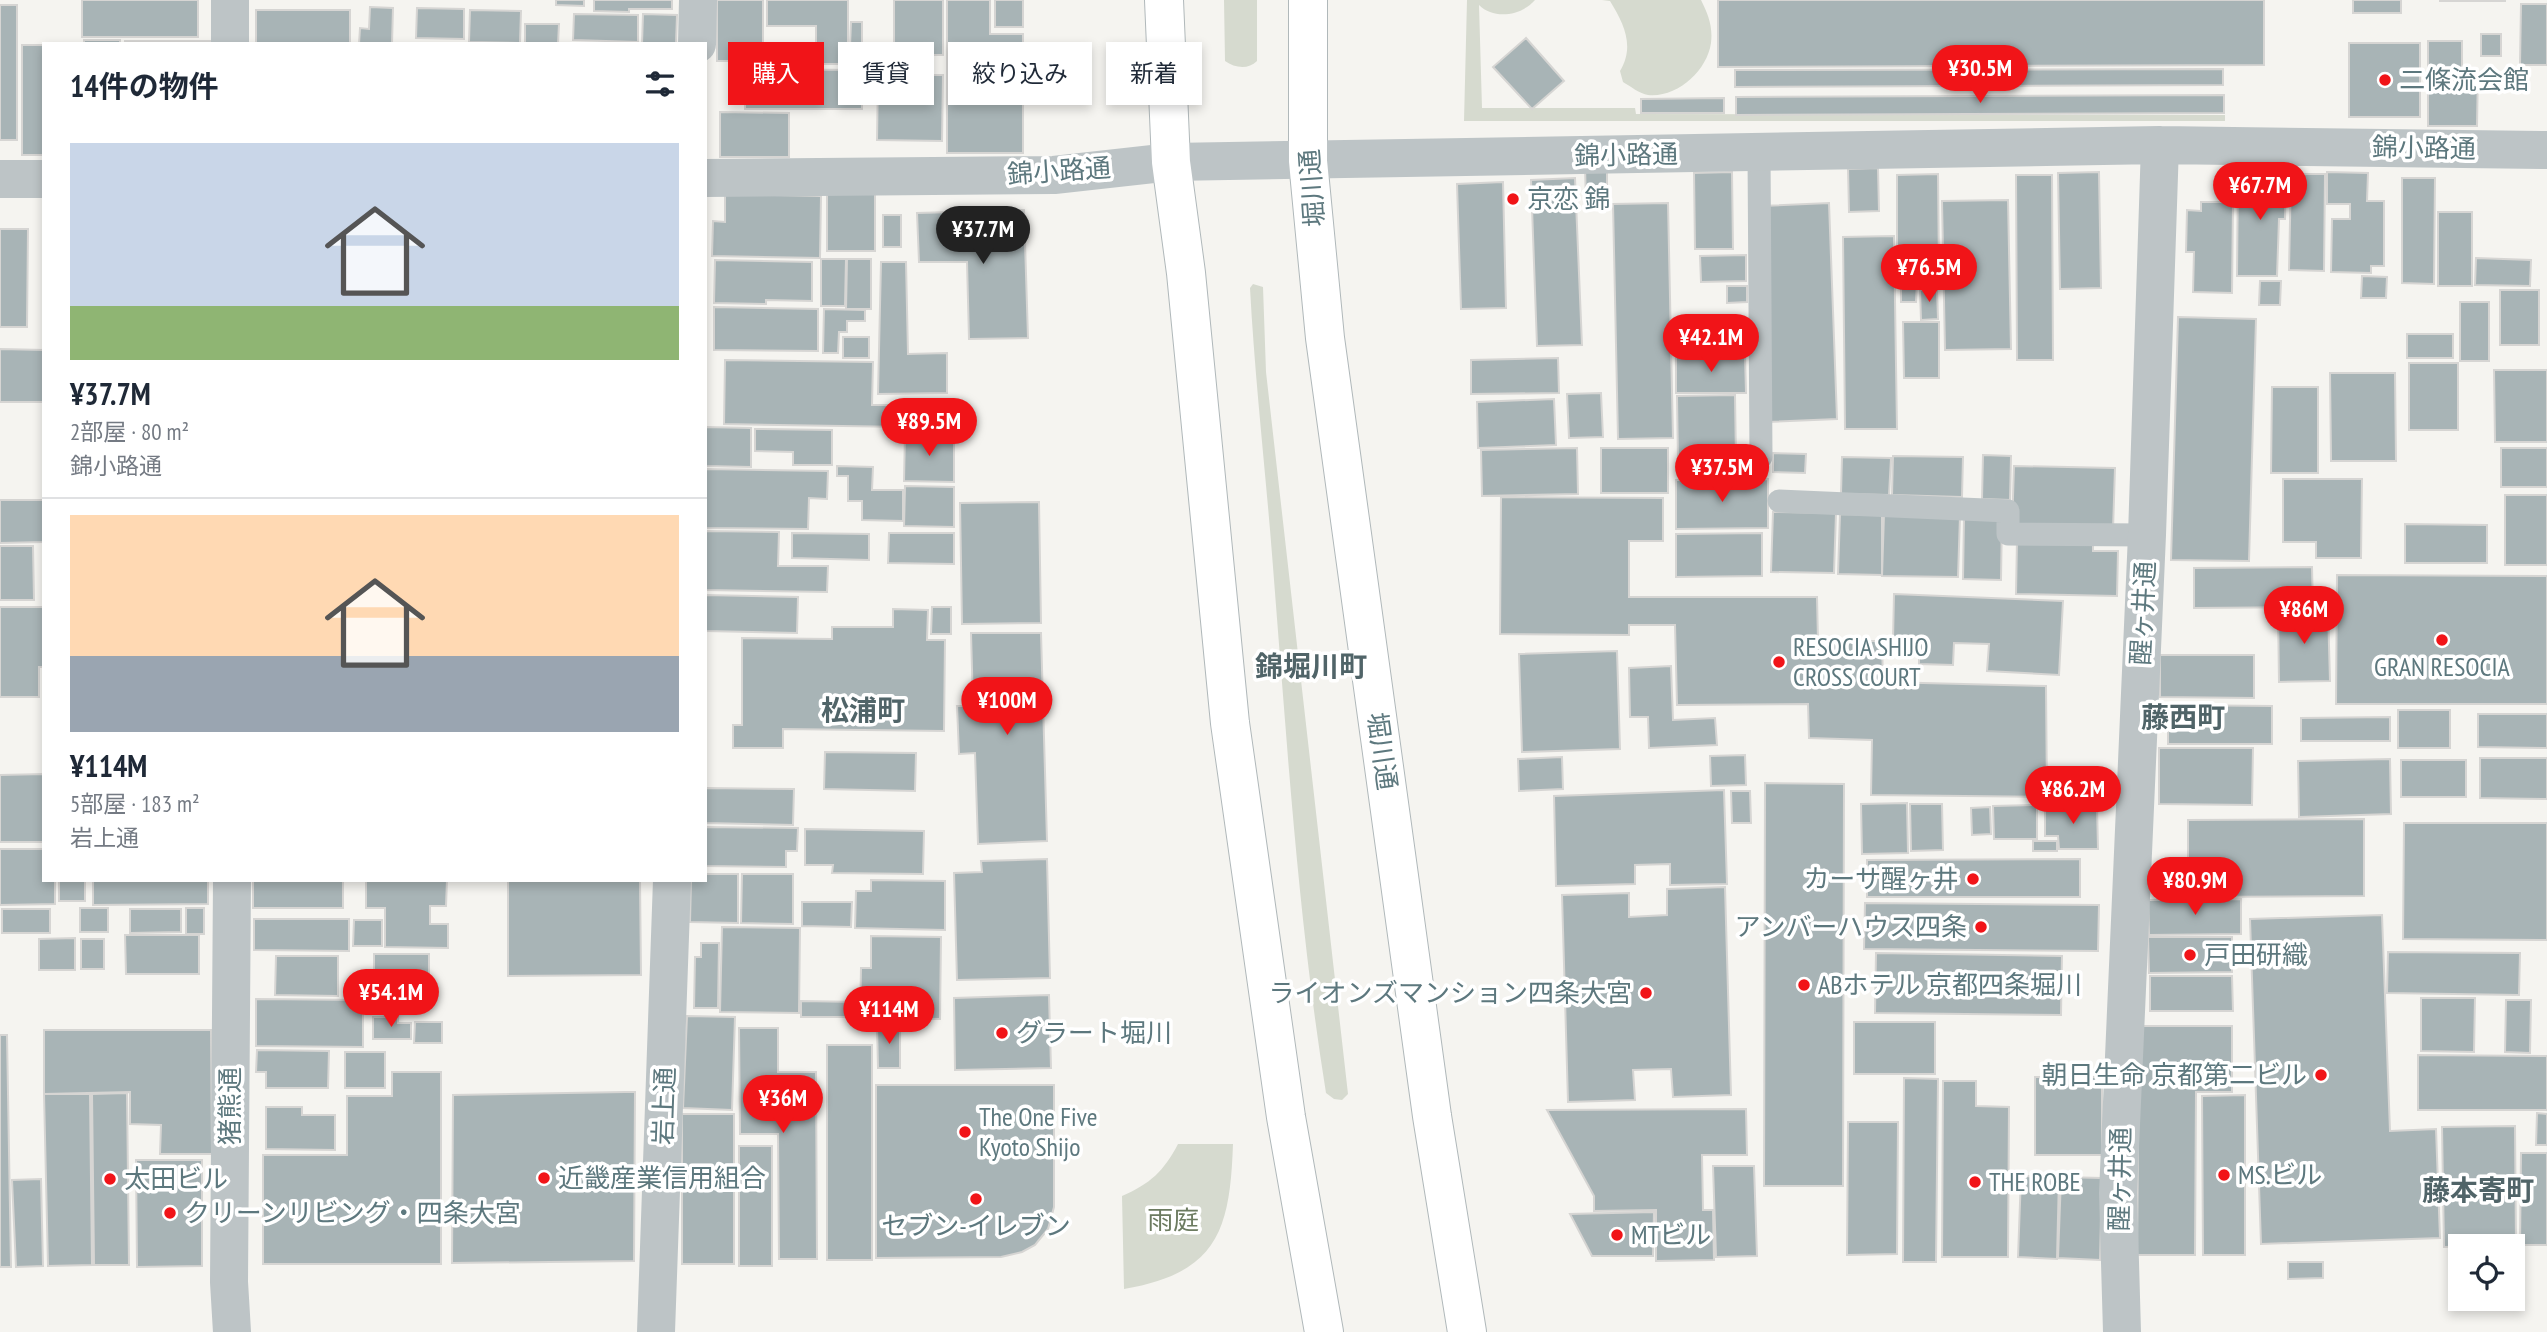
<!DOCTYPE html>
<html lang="ja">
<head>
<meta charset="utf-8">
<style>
  body { margin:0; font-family:"PT Sans Narrow","Noto Sans JP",sans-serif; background:#f2f2f3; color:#1f2937; height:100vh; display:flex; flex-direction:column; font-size:26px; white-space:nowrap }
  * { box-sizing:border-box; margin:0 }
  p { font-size:23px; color:#747a83 }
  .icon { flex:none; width:38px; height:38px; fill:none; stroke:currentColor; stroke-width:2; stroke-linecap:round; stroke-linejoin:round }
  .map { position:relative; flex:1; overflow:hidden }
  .side { position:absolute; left:42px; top:42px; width:665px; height:840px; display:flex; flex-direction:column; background:#fff; border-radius:0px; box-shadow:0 4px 10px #0003 }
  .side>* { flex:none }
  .banner { position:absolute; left:728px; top:42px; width:665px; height:63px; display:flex; gap:14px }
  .controls { position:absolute; left:2448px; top:1234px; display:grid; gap:14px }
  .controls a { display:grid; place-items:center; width:77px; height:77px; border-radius:0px; background:#fff; box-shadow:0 4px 10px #0003; font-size:35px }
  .price { position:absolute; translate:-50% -60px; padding:0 16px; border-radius:24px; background:#f11418; color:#fff; font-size:23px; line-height:46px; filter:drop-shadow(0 2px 4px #0008) }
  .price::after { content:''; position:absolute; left:50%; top:42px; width:21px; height:16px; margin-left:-10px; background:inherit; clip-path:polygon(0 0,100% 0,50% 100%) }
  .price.current { background:#222; color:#fff }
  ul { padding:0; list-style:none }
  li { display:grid; align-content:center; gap:14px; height:371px; padding:0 28px }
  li+li { border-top:2px solid #e0e1e3 }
  li span { display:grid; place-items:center; height:217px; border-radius:0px; color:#555 }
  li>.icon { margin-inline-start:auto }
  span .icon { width:126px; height:126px; fill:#fffc; stroke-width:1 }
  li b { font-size:30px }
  h2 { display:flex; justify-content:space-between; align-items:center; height:84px; padding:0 28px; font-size:30px }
  .pill { padding:0 24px; border-radius:0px; background:#fff; box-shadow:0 4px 10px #0003; font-size:24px; line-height:63px }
  .pill.current { background:#f11418; color:#fff }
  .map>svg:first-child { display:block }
</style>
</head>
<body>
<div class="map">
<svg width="2547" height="1332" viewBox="0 0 2547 1332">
  <rect width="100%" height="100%" fill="#f5f4f0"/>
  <path fill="#d6dacf" d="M1224 0H1257V61C1248 70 1235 68 1225 61Z
    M1467 0H1535C1521 16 1494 20 1479 5L1482 108H1635L1636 114 2225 115V121H1464Z
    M1602 0H1701C1708 14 1713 26 1711 43 1707 71 1677 98 1648 95 1640 94 1630 86 1623 82L1620 71C1635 46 1624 24 1610 1Z
    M1253 284 1263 287 1266 372 1348 1094 1342 1100 1334 1099 1326 1093C1298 919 1287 743 1273 567 1266 474 1255 382 1250 288Z
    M1178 1144H1233C1230 1230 1218 1273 1124 1289L1122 1196C1150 1184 1164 1171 1178 1144Z"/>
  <path fill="#a8b4b6" stroke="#d6d5d3" stroke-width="2" d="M82 0H198V37H82Z
    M556 0H584V6L556 5Z
    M594 0H672V9H629V12L594 11Z
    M717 0H763V61H717Z
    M767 0H848V64H816V26H767Z
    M894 0H943V55H894Z
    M947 0H990V34H1023V153H947Z
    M995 0H1023V27H995Z
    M1718 0H2264V65L1718 67Z
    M2353 0H2401V13H2353Z
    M2440 0H2505V1H2440Z
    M2521 4H2547V65H2520Z
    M0 5H17V140H0Z
    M370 7 393 8 392 44H359L360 28 369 29Z
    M417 8 464 9V39L416 38Z
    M256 10H350V44H256Z
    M470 10 521 11 520 43 469 42Z
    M574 14 638 15V42L573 40Z
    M643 14 677 15 676 44H642Z
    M851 22H862V46H850Z
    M525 24H559L558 44H525Z
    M2481 34H2501V56H2481Z
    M1526 38 1564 81 1532 109 1493 67Z
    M84 40H120V44H84Z
    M125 41H212V44H125Z
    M2428 41H2462V70H2478L2477 126H2428Z
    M2349 43H2420V117H2349Z
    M22 45H44V155H22Z
    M863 49H874V63L863 62Z
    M894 58H918V69H894Z
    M745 69 862 70V109H745Z
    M2223 69V85L1735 87V70Z
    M878 75H943L942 141 877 140Z
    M2224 95V113L1736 115V97Z
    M1724 98V113H1641V99Z
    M720 112 789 113V157H720Z
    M1607 165V203L1586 204 1585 166Z
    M1878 168 1879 211 1849 212 1848 169Z
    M2238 171 2286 172 2285 219H2279L2277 276H2237Z
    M1732 172 1733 249H1695L1694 173Z
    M2099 172 2101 288 2060 289 2058 173Z
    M2327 172 2368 173 2367 201H2384V266H2371V273L2331 272 2332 219H2350V204H2327Z
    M1938 174 1939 274 1897 275V175Z
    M2291 174H2325L2324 271 2289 270Z
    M2016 175H2052L2053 360H2017Z
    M1575 178 1582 345 1537 346 1531 180Z
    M2402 178H2435L2434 284 2402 283Z
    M1503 182 1506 308 1461 309 1457 184Z
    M827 193H875V251H827Z
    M725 194 821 196 820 258 712 256 713 221 725 222Z
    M2008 200 2011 349 1945 350 1942 201Z
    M2201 202H2233L2232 293 2193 292 2194 252H2186L2187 210 2201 211Z
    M1668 203 1673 438 1618 439 1613 204Z
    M1829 203 1837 419 1769 422 1761 206Z
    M1024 210 1028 338 969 339 967 262H919L917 213Z
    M2438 212H2472V286H2438Z
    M883 215H901V247H883Z
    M0 229H28L27 327H0Z
    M1894 236 1897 429H1845L1843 237Z
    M1746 255V281L1701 282 1700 256Z
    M2476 258 2531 260 2530 286 2475 285Z
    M821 259H846L845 306H821Z
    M847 259H871V309H846Z
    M715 260 812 262V301L766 300V304L714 303Z
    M881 262H906L908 354 947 353V393L878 394Z
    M2362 276 2387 277 2386 298H2361Z
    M1901 281H1917L1916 302H1901Z
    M2260 281H2281L2280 305H2259Z
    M1727 286H1747V302L1727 303Z
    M1937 289 1938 319 1921 320 1920 290Z
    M2500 290H2539V345H2500Z
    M2460 302H2489V361H2460Z
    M714 307 818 309V351L714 350Z
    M824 309 865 310V321H847V332H839L838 353H823Z
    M2178 317 2256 319 2249 561 2171 560Z
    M1903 322H1939V378H1904Z
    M2407 334H2453V358H2407Z
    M843 337H869V358H843Z
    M0 349 44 350V402H0Z
    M1745 355 1746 393H1676V356Z
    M1558 358 1559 393 1471 394V360Z
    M725 360 873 362 872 405H906V427L724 424Z
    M2409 363H2458V430H2409Z
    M2494 370H2547V442H2495Z
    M2330 373H2395L2396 461H2331Z
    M2272 387H2318V473H2271Z
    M1601 393 1603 437 1569 438 1567 394Z
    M1735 395 1736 461 1678 462 1677 396Z
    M1554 399 1556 445 1478 448 1477 402Z
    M705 427 751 428V467L705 466Z
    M755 429 832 430V465H793V452L755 451Z
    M905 433 954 434V482L904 481Z
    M1577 448 1578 494 1482 496 1481 450Z
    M1601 448H1668V493H1601Z
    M2501 448H2547V487H2501Z
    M1773 453 1806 454 1805 473 1773 472Z
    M1983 455 2011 456 2010 500 1982 499Z
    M1893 456 1963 457 1962 497 1892 495Z
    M1842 457 1891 458 1889 495 1841 494Z
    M837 466 873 467 872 490H903V521L862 520V501H848V476H837Z
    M2014 466 2115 468 2113 530 2012 528Z
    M705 469 828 471 827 499 809 498 808 529 705 528Z
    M1768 479V528L1676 529V480Z
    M2283 479H2362L2361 558H2316V542H2283Z
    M905 486 954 487V527L904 526Z
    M2505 495H2547V565H2505Z
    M1501 497 1663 498V541H1629V597H1817L1818 641H1882L1883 682 2046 686 2047 797 1871 795 1872 740 1809 738 1808 704 1677 705 1675 625H1629V635L1500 634Z
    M0 500H44V542L0 543Z
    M1039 502 1041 623 962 624 960 503Z
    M1773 512 1836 513 1834 573 1771 572Z
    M1840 514 1882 515V575L1838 574Z
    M1884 514 1960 516 1958 577 1882 576Z
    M1964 517 2002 518 2001 580 1963 579Z
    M2405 524 2487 525V563H2405Z
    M705 531 779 532 778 566H828L827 592 705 590Z
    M792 533 869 534V560L792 558Z
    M889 533H954V564L888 563Z
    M1762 533V576L1676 577V534Z
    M2017 540 2093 541V551H2118L2117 596 2016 594Z
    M0 546H33L34 600H0Z
    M2312 567 2313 607 2194 608V568Z
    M2337 575 2547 576V704H2336Z
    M1894 594 2063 601 2059 675 1987 671 1989 644 1954 643 1953 665 1919 664V641L1893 640Z
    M705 595 798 597 797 633 705 631Z
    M0 607H44V667H39V697H0Z
    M932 607H951V634H931Z
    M893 609 928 610 927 640H945L944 731 783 729V748H733V725H742V638L832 639V627H893Z
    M2328 610 2330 681 2279 682 2278 611Z
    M971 633H1041L1047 841 978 844 975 753 959 754 957 706H973Z
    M1617 651 1620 749 1522 752 1519 654Z
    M2160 655H2254V698L2160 697Z
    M1671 666 1673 720 1715 718 1717 745 1649 748 1648 717H1630L1629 668Z
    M2168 705 2272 706V744H2168Z
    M2398 710H2450V748H2398Z
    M2478 714H2547V748L2478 747Z
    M2390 717V741H2301V718Z
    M2159 748H2253L2252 805 2159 804Z
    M825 752 916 753 915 791 824 789Z
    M1745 755 1746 785 1711 786 1710 756Z
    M1562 757 1563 789 1519 791 1518 759Z
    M2480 758H2547V799L2480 798Z
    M2390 759 2391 814 2299 817 2298 761Z
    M2401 760H2466V797H2401Z
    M44 774V842H0V775Z
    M1765 783 1844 784 1843 1186H1764Z
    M705 788 794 789 793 825 705 823Z
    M1724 790 1727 884 1670 885V864L1635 865V884L1556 886 1554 796Z
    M1731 791H1750L1751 823H1732Z
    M1907 803 1908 853 1862 854 1861 804Z
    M1910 804H1942L1943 850 1911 851Z
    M2037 805V839H1994L1993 806Z
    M2097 805 2098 849H2059L2058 836H2045V806Z
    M1990 807 1991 834 1972 835 1971 808Z
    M2364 819V896L2188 897V820Z
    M2404 823H2547V940L2403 939Z
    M705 827 798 828 797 851H786V867L705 866Z
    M805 829 924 831 923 874 832 873 833 865H805Z
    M2033 841H2057V851H2033Z
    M0 849H44V880H55V904L0 905Z
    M1047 859 1050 978 957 980 954 873 982 872 981 861Z
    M2080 859V897H1867V860Z
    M705 874H738V923L690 922 691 880H705Z
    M742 874H793V924L741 923Z
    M59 880H85V901H59Z
    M93 880H208V904L93 905Z
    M253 880H343V908H253Z
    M366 880H447L446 906H430V924H448V948L385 947V908H366Z
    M508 880H640L641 975 508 976Z
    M871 880 945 881V930L855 928 856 891H871Z
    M1725 887 1731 1095 1673 1097 1671 1069 1633 1070 1635 1100 1568 1102 1562 895 1629 893V917L1667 915V889Z
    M2241 899V934L2149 935 2148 900Z
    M802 902H852L851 927 802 926Z
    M1865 903 2099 905 2098 951 1864 949Z
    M80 908H108V932H80Z
    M186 908H204V934H186Z
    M2 909H50V933H2Z
    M130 909H181V932L130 933Z
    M2382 915 2390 1131 2436 1129 2440 1238 2261 1244 2250 919Z
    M254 919H349V951L254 950Z
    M354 920H382V946H353Z
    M722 927 800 928 799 1013 720 1012Z
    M125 935H199V974H126Z
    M871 936 941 937 940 1019 860 1018 861 968H871Z
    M2148 937H2232V972L2149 973Z
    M75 938V970H39V939Z
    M81 939H104V969H81Z
    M701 943H719L718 1008H694L695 957H701Z
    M2388 952 2520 953 2519 995 2387 993Z
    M1876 953 2062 956 2061 1015 1875 1013Z
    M374 954H429V992H374Z
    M276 956H338V996L275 995Z
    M2150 976H2232L2233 1011H2150Z
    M1049 995 1051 1068 955 1070 954 998Z
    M2421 998H2475L2474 1052 2421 1051Z
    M256 999 363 1000V1047L256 1046Z
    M2506 1000H2531L2530 1053 2505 1052Z
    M801 1001 859 1002V1017H801Z
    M687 1016 735 1017 732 1110 683 1108Z
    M373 1017H398V1023H411V1039H373Z
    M415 1022H442V1043H414Z
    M1854 1022H1935V1074H1854Z
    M877 1025H900V1068H878Z
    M2139 1026H2232V1092H2196L2195 1255H2137Z
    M739 1028H778V1072H816L817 1259H779L778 1134H740Z
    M44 1030H211L212 1154H160L161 1125 130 1124V1092L44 1094Z
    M0 1035H7L11 1267H0Z
    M827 1045H872V1260H827Z
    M257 1050 329 1051 328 1088H266V1072H256Z
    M345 1052H385V1088H345Z
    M2418 1055 2547 1056V1110H2418Z
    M392 1072H441V1264H263V1155H347V1096H392Z
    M2035 1077H2102V1155H2035Z
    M1904 1078 1938 1079 1936 1262H1903Z
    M1943 1081H1976V1106L2009 1107 2008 1257H1942Z
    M876 1085H1054V1207L1048 1229 1035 1245 1022 1252 1001 1257 876 1258Z
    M625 1092H635L634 1261 452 1263 453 1095Z
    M127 1093 129 1265H94L92 1094Z
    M44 1094H90L92 1265 48 1266Z
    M2245 1095V1255H2203L2202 1096Z
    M266 1107H302V1115H335V1150L266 1149Z
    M1746 1109 1747 1155H1702L1703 1210H1713L1714 1260 1656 1261V1210L1594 1211V1196L1547 1110Z
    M2537 1113 2547 1114V1145H2536Z
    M682 1114H734V1264H682Z
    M1848 1122H1898L1897 1254 1847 1255Z
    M2515 1126 2516 1245 2444 1247 2442 1127Z
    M739 1146H772V1266H739Z
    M2521 1153H2547V1245H2520Z
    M136 1160H202V1266L137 1267Z
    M1713 1166H1754L1757 1256 1716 1257Z
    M2021 1176 2059 1177 2057 1259 2018 1257Z
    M2061 1177 2102 1178 2100 1260 2058 1258Z
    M41 1179 43 1266 16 1267 12 1180Z
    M1654 1212 1653 1256H1592L1570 1214Z
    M2288 1262H2323V1278L2288 1279Z"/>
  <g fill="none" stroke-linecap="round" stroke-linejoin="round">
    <defs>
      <path id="primary" d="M1164 0 1171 162 1186 273 1230 723 1286 1117 1324 1332
        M1308 0V161L1325 338 1432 1116 1467 1332"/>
    </defs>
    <use href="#primary" stroke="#b0b8ba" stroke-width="40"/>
    <path stroke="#bdc4c6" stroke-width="23" d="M1759 153 1761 457
      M1779 501 2008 511V534L2147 535"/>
    <path stroke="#bdc4c6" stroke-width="38" d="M230 0V44
      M697 44 698 0
      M705 178 1054 175 1171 162 2160 145 2547 150
      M0 179H44
      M232 1332 229 1282 232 880
      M656 1332 672 880
      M2122 1332 2118 1193 2147 535 2160 145"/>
    <use href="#primary" stroke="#fff" stroke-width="38"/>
  </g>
  <g fill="#f11418" stroke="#fff" stroke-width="2.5">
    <circle cx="2385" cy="80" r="7"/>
    <circle cx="1513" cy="199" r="7"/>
    <circle cx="2442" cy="640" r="7"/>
    <circle cx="1779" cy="662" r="7"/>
    <circle cx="1973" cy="879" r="7"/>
    <circle cx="1981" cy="927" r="7"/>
    <circle cx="2190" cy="955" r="7"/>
    <circle cx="1804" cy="985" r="7"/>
    <circle cx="1646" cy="993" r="7"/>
    <circle cx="1002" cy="1033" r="7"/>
    <circle cx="2321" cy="1075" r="7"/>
    <circle cx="965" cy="1132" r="7"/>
    <circle cx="2224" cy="1175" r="7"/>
    <circle cx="544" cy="1178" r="7"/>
    <circle cx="110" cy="1179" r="7"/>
    <circle cx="1975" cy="1182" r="7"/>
    <circle cx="976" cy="1199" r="7"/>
    <circle cx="170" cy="1213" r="7"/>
    <circle cx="1617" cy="1235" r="7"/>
  </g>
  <g text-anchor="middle" stroke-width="7" stroke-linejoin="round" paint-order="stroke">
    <g font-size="26" fill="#5d787e" stroke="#fff" text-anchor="start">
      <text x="2399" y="89">二條流会館</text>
      <text x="1527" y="208">京恋 錦</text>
      <text x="1793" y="656">RESOCIA SHIJO<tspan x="1793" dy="30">CROSS COURT</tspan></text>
      <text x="2442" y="676" text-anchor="middle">GRAN RESOCIA</text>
      <text x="1959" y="888" text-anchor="end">カーサ醒ヶ井</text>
      <text x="1967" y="936" text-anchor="end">アンバーハウス四条</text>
      <text x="2204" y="964">戸田研織</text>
      <text x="1818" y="994">ABホテル 京都四条堀川</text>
      <text x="1632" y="1002" text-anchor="end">ライオンズマンション四条大宮</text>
      <text x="1016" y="1042">グラート堀川</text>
      <text x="2307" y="1084" text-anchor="end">朝日生命 京都第二ビル</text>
      <text x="979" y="1126">The One Five<tspan x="979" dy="30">Kyoto Shijo</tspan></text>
      <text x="2238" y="1184">MS.ビル</text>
      <text x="558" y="1187">近畿産業信用組合</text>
      <text x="124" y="1188">太田ビル</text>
      <text x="1989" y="1191">THE ROBE</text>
      <text x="184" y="1222">クリーンリビング・四条大宮</text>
      <text x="976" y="1235" text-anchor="middle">セブン-イレブン</text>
      <text x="1631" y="1244">MTビル</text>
    </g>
    <g font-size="26" fill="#5d787e" stroke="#fff">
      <text transform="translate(2424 148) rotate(1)" y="9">錦小路通</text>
      <text transform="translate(1626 155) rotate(-1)" y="9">錦小路通</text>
      <text transform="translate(1059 171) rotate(-4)" y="9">錦小路通</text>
      <text transform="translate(1312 188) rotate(-94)" y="9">堀川通</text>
      <text transform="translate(2143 613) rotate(-87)" y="9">醒ヶ井通</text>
      <text transform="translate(1382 751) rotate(82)" y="9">堀川通</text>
      <text transform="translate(230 1106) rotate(-90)" y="9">猪熊通</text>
      <text transform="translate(664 1106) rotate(-88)" y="9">岩上通</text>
      <text transform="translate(2120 1179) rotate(-89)" y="9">醒ヶ井通</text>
    </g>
    <g font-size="26" fill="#6c7b60" stroke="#fff">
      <text x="1173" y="1229">雨庭</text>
    </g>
    <g font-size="28" font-weight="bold" fill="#506468" stroke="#fff">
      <text x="1311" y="676">錦堀川町</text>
      <text x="863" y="720">松浦町</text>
      <text x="2183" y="727">藤西町</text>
      <text x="2478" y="1200">藤本寄町</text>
    </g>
  </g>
</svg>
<div class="controls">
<a><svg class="icon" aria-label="locate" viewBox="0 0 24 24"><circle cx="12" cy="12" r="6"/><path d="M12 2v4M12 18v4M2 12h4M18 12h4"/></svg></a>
</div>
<b class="price" style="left:1980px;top:105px">¥30.5M</b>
<b class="price" style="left:2260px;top:222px">¥67.7M</b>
<b class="price current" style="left:983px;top:266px">¥37.7M</b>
<b class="price" style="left:1929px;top:304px">¥76.5M</b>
<b class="price" style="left:1711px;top:374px">¥42.1M</b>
<b class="price" style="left:929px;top:458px">¥89.5M</b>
<b class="price" style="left:1722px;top:504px">¥37.5M</b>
<b class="price" style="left:2304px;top:646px">¥86M</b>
<b class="price" style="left:1007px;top:737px">¥100M</b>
<b class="price" style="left:2073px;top:826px">¥86.2M</b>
<b class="price" style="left:2195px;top:917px">¥80.9M</b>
<b class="price" style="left:391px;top:1029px">¥54.1M</b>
<b class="price" style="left:889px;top:1046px">¥114M</b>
<b class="price" style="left:783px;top:1135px">¥36M</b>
<div class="banner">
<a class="pill current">購入</a>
<a class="pill">賃貸</a>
<a class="pill">絞り込み</a>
<a class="pill">新着</a>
</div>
<section class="side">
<h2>14件の物件<svg class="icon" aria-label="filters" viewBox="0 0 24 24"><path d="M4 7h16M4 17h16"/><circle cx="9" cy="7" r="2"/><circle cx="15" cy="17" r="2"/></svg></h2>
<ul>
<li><span style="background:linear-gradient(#c9d6e8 75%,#8fb573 0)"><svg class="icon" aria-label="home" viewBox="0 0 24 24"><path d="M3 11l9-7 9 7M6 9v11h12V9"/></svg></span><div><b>¥37.7M</b><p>2部屋 · 80 m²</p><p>錦小路通</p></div></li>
<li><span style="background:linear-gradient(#ffd9b3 65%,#9aa5b1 0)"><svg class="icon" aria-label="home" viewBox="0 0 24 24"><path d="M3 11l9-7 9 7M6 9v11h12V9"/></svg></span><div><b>¥114M</b><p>5部屋 · 183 m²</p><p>岩上通</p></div></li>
</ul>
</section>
</div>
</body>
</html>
